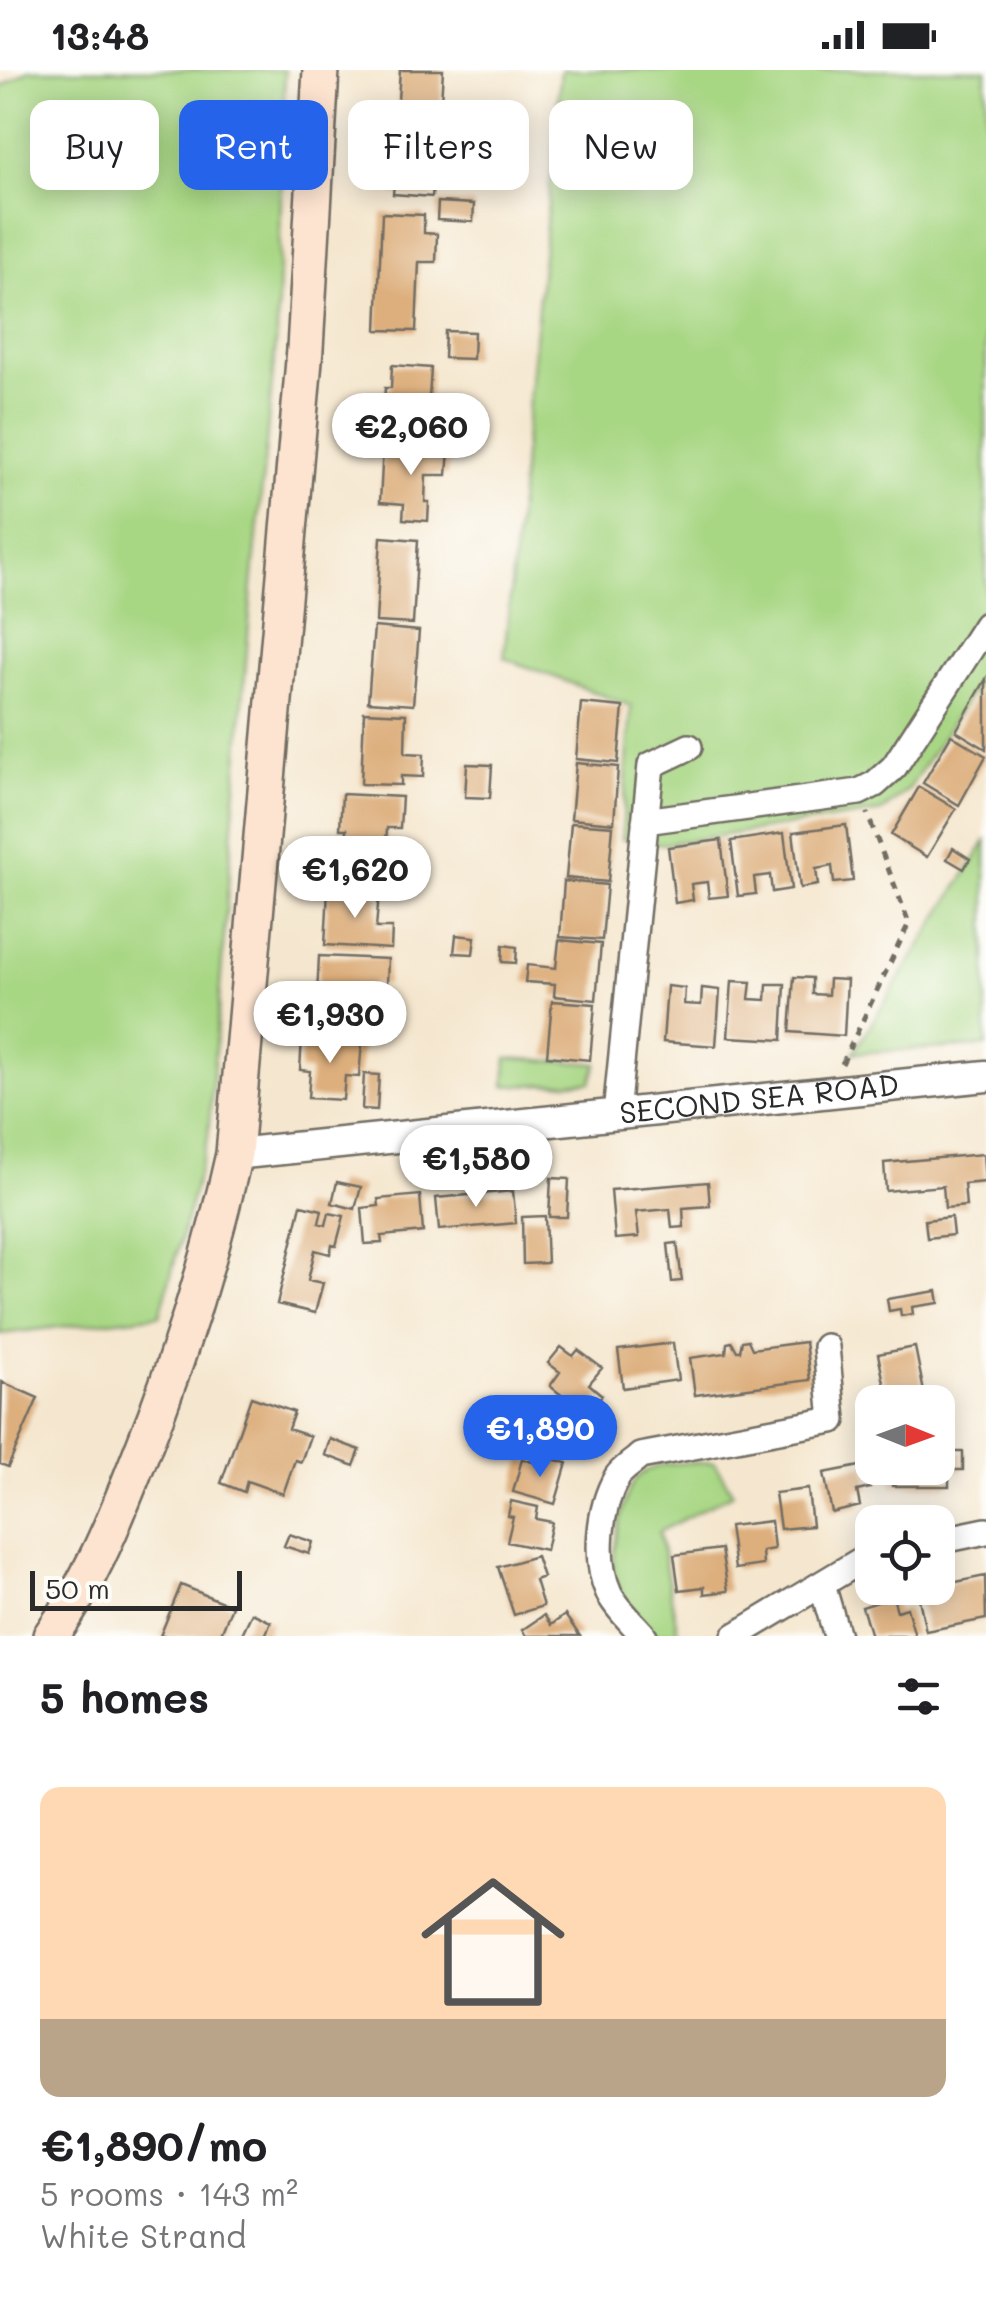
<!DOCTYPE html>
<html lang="en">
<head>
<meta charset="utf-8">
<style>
  body { margin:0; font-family:Mali,sans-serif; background:#f2f2f2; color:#202124; height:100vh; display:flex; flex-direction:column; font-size:38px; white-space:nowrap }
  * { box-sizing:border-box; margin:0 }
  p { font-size:32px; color:#757577 }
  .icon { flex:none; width:55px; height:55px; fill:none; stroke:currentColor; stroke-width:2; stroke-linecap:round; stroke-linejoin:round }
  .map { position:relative; height:1566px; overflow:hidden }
  .panel { display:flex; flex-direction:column; background:#fff; flex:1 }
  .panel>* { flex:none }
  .guide { position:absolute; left:30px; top:30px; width:928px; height:90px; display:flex; gap:20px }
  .needle { width:65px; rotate:91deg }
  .controls { position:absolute; left:855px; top:1315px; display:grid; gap:20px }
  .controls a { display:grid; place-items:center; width:100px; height:100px; border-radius:20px; background:#fff; box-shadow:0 5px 25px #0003; font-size:50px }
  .scale { position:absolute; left:30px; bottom:25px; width:212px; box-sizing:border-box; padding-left:10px; border:5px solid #2b2b2b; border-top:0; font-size:28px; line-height:35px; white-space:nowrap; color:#2b2b2b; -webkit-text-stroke:8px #fdfcf7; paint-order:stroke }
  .price { position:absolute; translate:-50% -85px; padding:0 22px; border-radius:35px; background:#fff; color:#222; font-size:32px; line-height:65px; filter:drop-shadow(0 2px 5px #0008) }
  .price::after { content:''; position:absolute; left:50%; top:60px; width:30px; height:22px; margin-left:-15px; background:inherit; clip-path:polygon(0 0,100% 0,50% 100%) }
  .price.on { background:#2563eb; color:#fff }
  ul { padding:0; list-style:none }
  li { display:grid; align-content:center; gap:20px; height:530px; padding:0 40px }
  li span { display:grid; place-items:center; height:310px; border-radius:20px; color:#555 }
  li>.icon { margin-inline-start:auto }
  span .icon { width:180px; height:180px; fill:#fffc; stroke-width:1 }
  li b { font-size:42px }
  h2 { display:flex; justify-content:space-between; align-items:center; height:120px; padding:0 40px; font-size:42px }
  .pill { padding:0 35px; border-radius:20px; background:#fff; box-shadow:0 5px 25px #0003; font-size:35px; line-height:90px }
  .pill.on { background:#2563eb; color:#fff }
  .status { display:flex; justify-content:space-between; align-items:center; height:70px; padding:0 50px; background:#fff; direction:ltr }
  .status svg { height:28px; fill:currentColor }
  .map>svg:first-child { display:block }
</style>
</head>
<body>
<div class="status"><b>13:48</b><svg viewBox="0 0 49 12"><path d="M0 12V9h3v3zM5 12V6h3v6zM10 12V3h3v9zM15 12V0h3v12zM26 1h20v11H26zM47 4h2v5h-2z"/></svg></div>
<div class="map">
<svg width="986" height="1566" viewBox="0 0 986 1566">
  <rect width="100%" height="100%" fill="#fdfcf7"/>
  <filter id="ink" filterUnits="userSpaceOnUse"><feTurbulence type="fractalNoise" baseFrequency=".01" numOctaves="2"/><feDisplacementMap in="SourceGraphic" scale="20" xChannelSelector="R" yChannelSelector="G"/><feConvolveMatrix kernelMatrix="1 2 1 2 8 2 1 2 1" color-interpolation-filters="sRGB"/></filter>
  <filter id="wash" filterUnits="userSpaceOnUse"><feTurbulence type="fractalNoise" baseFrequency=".0048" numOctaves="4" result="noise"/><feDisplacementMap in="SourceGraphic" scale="40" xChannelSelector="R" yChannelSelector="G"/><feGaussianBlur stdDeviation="2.25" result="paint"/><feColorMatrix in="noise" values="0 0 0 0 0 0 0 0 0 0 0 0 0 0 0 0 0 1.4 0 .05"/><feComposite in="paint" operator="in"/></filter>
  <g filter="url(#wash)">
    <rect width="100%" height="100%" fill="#f5e7cf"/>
    <path fill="#a8d784" stroke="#6a8158" stroke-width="2.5" d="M29 0H285L277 262 252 517 208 1068 160 1245 0 1264V18Z
      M561 0H986V600L909 719 881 742 664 774 622 769 631 636 504 588Z
      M986 771V976L853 983Z
      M507 988 597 994 591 1012 505 1016Z
      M714 1392 733 1423 659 1462 678 1563 655 1566C640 1547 618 1527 614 1501 611 1483 624 1417 639 1406 658 1390 690 1393 714 1392Z"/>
    <g id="blocks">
      <path fill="#ddaf7d" d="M400 0H443L440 48 397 45Z
        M400 52 438 56 432 127 393 124Z
        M438 132 474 134 473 152 437 150Z
        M382 143 424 145V163L437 164 436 192H419L416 261 377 260Z
        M445 261 474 262 473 289 444 288Z
        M392 295 431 298 427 360 382 357 385 318H391Z
        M383 377 449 380 447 405H426L425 432H429L428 451 403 449 404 434 380 432Z
        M381 467 418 470 413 554 376 552Z
        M374 557 419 561 413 635 368 632Z
        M986 609V679L956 661Z
        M581 633 623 637 618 693 576 689Z
        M364 642 406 644 405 683 424 684 423 707 401 706V715L361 714Z
        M951 665 986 686 959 735 923 713Z
        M576 693 618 697 614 753 571 749Z
        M467 694 492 695 490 728 465 727Z
        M919 717 956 739 927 787 891 765Z
        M342 724 402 727 400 758H387L385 793 346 791 347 759H340Z
        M571 753 613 756 608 812 566 808Z
        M846 755 853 811 834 813 832 796 816 799 818 815 800 818 793 762Z
        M784 763 791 819 772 822 770 805 754 807 756 824 738 826 731 771Z
        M721 770 728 826 709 828 707 812 691 814 693 830 675 833 668 777Z
        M953 778 970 789 964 799 947 789Z
        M564 811 607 815 602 870 560 867Z
        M328 820 379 823 376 858H392L391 879 325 875Z
        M456 865 475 867 473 884 454 883Z
        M559 870 601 874 596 930 554 926 555 914 525 912 527 895 556 898Z
        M503 875 517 877 516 893 502 892Z
        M319 886 388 889 387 914 372 913 370 959 330 958 331 945 316 944Z
        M794 907 812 908V924L828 925 829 909 847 910 844 966 790 962Z
        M732 911 751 912 749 929 766 930 767 914H785L782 970 728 967Z
        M667 916 685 918 684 934 701 935 702 918 720 920 716 976 663 972Z
        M552 931 595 934 590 990 547 986Z
        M302 968 362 973 359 1007 345 1006 343 1030 308 1028 310 1001 300 1000Z
        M364 1004 379 1005 377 1040 362 1039Z
        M983 1084 985 1112 964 1114 966 1136 945 1138 943 1116 886 1121 884 1093Z
        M551 1108 569 1109 567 1147H549Z
        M337 1112 361 1117 355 1139 332 1133Z
        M708 1112 710 1136 683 1138 684 1157 672 1158 670 1139 636 1142 639 1167 615 1169 611 1120Z
        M513 1121 516 1153 439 1160 436 1128Z
        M420 1125 423 1162 381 1166 382 1173 365 1174 362 1138 379 1136 378 1129Z
        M301 1135 322 1140 319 1153 326 1155 329 1143 344 1146 336 1176 332 1175 330 1184 315 1180 308 1210 323 1213 315 1243 277 1234Z
        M545 1146 547 1193 523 1194 522 1147Z
        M951 1147 953 1165 927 1168 925 1150Z
        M677 1173 682 1211 672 1212 668 1174Z
        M937 1221 939 1233 912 1237 913 1244 901 1246 900 1239 889 1241 887 1229Z
        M748 1270 752 1279 805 1272 810 1310 695 1325 690 1288 726 1283 727 1273 732 1272 737 1281H740L742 1271Z
        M673 1273 678 1310 623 1318 618 1280Z
        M561 1277 573 1286 578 1280 602 1298 589 1314 602 1325 587 1345 550 1316 560 1302 548 1293Z
        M915 1277 926 1332H888L878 1284Z
        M2 1312 38 1328 8 1397 0 1394Z
        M251 1327 294 1342 288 1359 310 1366 301 1392 295 1390 283 1424 247 1411 244 1422 221 1413Z
        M543 1329 568 1340 563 1351 579 1357 568 1384 531 1368 541 1345 537 1343Z
        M330 1369 360 1380 354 1396 325 1385Z
        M938 1382H963V1400H949V1416H892V1398H938Z
        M545 1387 567 1393 555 1434 513 1422 522 1389 543 1395Z
        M865 1395 870 1418 857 1421 860 1436 832 1443 824 1403Z
        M808 1419 812 1456 780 1459 775 1423Z
        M511 1431 538 1437 536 1449 552 1452 546 1480 507 1472 513 1447 508 1446Z
        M771 1451 774 1479 762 1481 763 1495 735 1499 729 1456Z
        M289 1464 313 1472 309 1484 284 1476Z
        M721 1479 728 1521 704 1524V1517L679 1520 674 1485Z
        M536 1486 543 1507 535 1510 543 1536 514 1545 498 1497Z
        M985 1506 986 1549 926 1561 917 1520Z
        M181 1515 232 1536 220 1566H160Z
        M893 1527 897 1541 907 1538 915 1566H871L862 1537Z
        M252 1543 271 1552 265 1566H241Z
        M544 1545 551 1555 565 1545 580 1566H526L522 1560Z"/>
    </g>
  </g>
  <g filter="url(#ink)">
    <use href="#blocks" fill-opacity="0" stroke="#726d64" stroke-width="2.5"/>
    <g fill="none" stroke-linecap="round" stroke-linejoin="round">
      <defs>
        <path id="minor" d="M645 751 859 722 875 714 894 697 986 555
          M616 1044 651 695 689 677
          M938 1471 986 1461
          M822 1515 837 1566
          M644 1566C633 1553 617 1539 609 1523 594 1491 599 1438 617 1407 622 1399 633 1393 640 1386L833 1350 826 1277
          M735 1566 860 1491 872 1487"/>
        <g id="tertiary">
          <path id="s1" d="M234 1084 986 1006"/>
        </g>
        <path id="secondary" d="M51 1566C88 1515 113 1455 136 1396 178 1294 210 1192 234 1084L305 279 321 0"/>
      </defs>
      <use href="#minor" stroke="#726d64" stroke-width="30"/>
      <use href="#tertiary" stroke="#726d64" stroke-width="35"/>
      <use href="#secondary" stroke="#726d64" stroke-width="40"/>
      <path stroke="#726d64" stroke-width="5" stroke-dasharray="8 8" stroke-linecap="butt" d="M842 994 909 853 867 743"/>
      <use href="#minor" stroke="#fff" stroke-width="25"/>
      <use href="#tertiary" stroke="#fff" stroke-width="30"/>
      <use href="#secondary" stroke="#fde4d0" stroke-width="35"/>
    </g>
  </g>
  <g text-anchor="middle" stroke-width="8" stroke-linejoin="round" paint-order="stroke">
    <g font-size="30" fill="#2b2b2b" stroke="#fdfcf7">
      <text dy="10" stroke="none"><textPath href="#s1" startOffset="528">SECOND SEA ROAD</textPath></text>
    </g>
  </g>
</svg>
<div class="controls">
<a><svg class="needle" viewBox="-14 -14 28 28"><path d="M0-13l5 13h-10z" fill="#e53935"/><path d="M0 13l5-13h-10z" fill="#757577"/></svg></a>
<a><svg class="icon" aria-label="locate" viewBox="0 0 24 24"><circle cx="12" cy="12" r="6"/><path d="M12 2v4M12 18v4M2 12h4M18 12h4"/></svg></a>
</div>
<div class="scale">50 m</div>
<b class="price" style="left:411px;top:408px">€2,060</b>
<b class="price" style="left:355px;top:851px">€1,620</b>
<b class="price" style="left:330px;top:996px">€1,930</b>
<b class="price" style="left:476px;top:1140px">€1,580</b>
<b class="price on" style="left:540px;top:1410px">€1,890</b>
<div class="guide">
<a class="pill">Buy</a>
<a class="pill on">Rent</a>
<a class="pill">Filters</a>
<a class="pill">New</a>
</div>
</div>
<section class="panel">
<h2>5 homes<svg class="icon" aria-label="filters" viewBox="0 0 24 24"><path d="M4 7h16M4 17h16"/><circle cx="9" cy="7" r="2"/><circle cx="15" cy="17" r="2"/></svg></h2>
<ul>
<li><span style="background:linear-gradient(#ffd9b3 75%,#b9a48a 0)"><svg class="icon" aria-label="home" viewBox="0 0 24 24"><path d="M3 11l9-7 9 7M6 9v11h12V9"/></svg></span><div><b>€1,890/mo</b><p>5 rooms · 143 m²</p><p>White Strand</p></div></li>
</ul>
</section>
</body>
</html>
